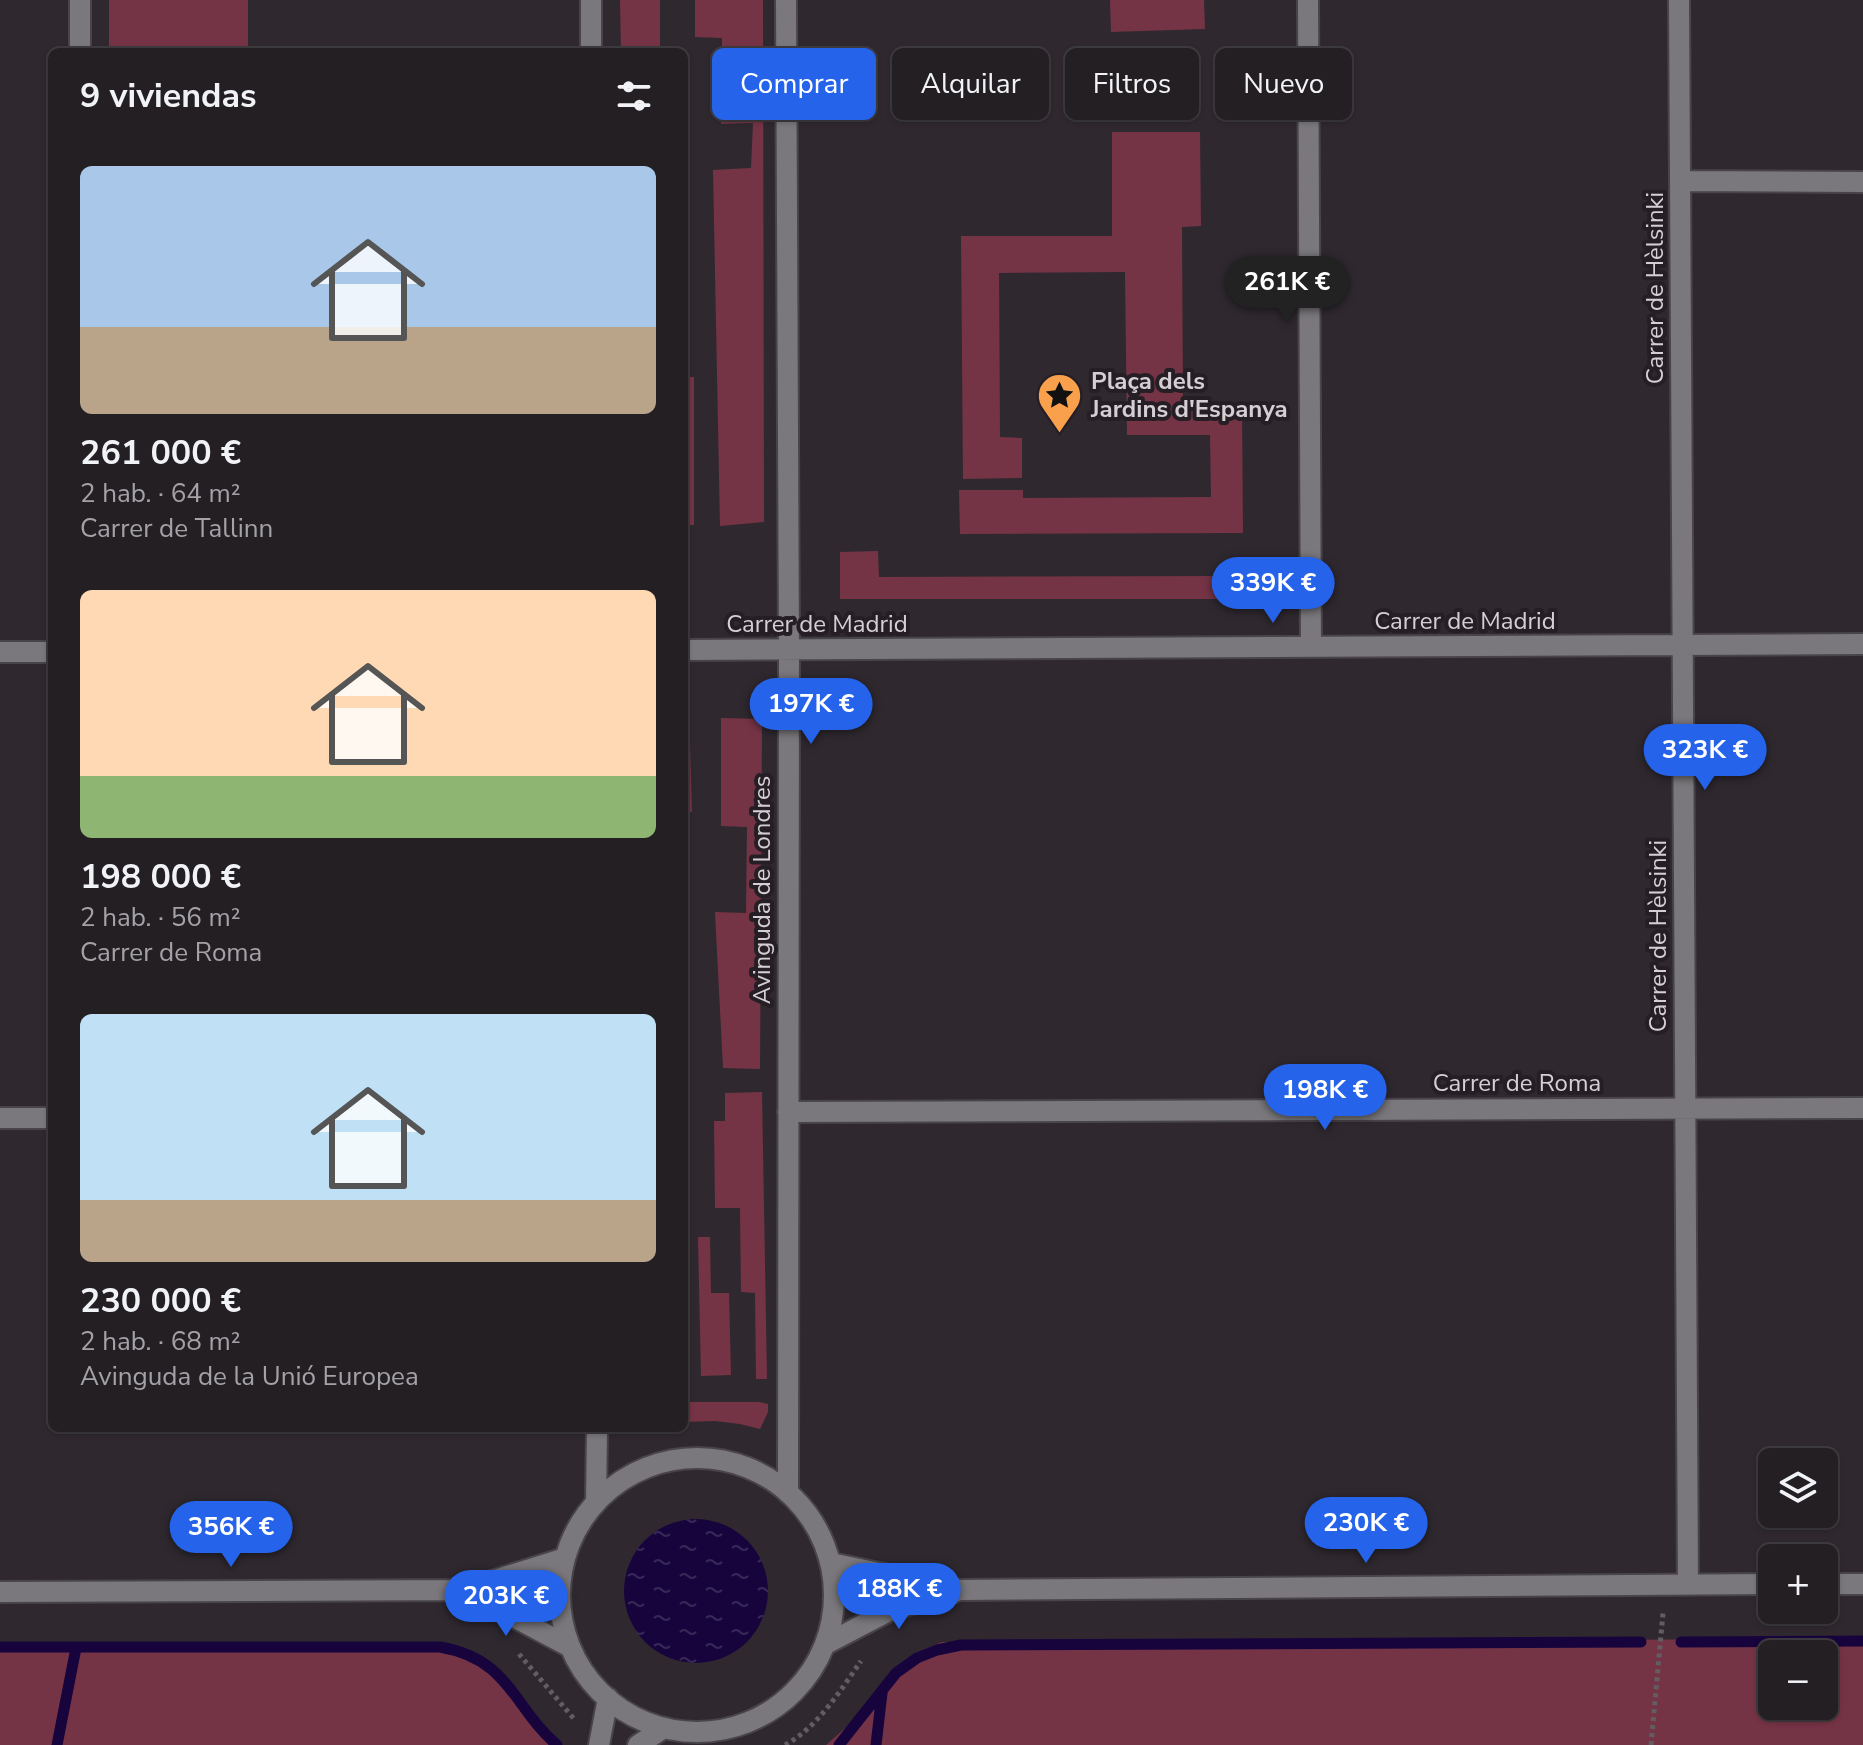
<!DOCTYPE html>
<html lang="es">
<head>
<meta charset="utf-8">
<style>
  body { margin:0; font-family:"Nunito Sans",sans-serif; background:#2b272b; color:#f1f3f6; height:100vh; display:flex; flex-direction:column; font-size:30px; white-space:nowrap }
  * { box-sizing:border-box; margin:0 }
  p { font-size:26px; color:#a3a2a6 }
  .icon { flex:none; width:44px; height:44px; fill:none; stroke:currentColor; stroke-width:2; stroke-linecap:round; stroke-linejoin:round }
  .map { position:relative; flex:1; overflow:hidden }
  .sheet { position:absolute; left:48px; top:48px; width:640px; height:1384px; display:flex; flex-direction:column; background:#231f23; border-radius:12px; box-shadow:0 2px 6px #0004,0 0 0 2px #403d41 }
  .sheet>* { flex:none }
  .top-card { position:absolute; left:712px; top:48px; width:760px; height:72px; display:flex; gap:16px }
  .buttons { position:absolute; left:1758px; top:1448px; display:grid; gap:16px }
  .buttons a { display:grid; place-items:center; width:80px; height:80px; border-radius:12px; background:#231f23; box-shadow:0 2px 6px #0004,0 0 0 2px #403d41; font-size:40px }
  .price { position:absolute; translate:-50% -68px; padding:0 18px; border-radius:28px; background:#2563eb; color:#fff; font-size:26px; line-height:52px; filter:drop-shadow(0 2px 4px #0008) }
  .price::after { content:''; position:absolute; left:50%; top:48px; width:24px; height:18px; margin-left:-12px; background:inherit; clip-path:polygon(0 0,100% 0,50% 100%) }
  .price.selected { background:#222; color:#fff }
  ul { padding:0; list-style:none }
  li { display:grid; align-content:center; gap:16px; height:424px; padding:0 32px }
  li span { display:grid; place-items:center; height:248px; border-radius:12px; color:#555 }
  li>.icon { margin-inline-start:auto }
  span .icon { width:144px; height:144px; fill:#fffc; stroke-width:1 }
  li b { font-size:34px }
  h2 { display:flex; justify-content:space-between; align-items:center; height:96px; padding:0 32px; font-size:34px }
  .tag { padding:0 28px; border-radius:12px; background:#231f23; box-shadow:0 2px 6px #0004,0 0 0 2px #403d41; font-size:28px; line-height:72px }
  .tag.selected { background:#2563eb; color:#fff }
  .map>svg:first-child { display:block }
</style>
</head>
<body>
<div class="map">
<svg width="1863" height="1745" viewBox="0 0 1863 1745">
  <defs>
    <pattern id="water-ripples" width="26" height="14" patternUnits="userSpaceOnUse" patternTransform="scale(2)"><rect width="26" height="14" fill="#17043d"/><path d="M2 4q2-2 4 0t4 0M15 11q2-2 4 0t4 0" fill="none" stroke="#382858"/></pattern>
  </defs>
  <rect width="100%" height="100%" fill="#2f292f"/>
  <path fill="#753446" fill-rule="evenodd" d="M109 0H248V52H109Z
    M620 0H660V52H621Z
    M695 0H763L764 522 720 526 713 170 751 168 753 123 721 124 722 38 695 37Z
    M1110 0H1204L1205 29 1111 32Z
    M1112 132H1200L1201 226 1182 227 1183 406 1242 407 1243 533 960 534 959 490H1023V498L1211 497 1210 435H1127L1125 272 999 273 1000 437 1022 438V478L963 479 961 236H1112Z
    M684 377H694V525H684Z
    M878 551 879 577 1236 576V558H1277V599H840V552Z
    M684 709H689L692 812 684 811Z
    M721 718 762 719 760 1069 723 1068 715 912 746 913 747 827 721 826Z
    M762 1092 767 1379H756L755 1293 741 1292 740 1208H715L714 1121H725V1093Z
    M698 1237H710L711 1293H729L731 1375 701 1376Z
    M684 1402H759L768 1404V1412L760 1429 740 1424 715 1421 684 1422Z
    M1863 1639V1745H826L859 1716 893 1670 916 1653 942 1642ZM1772 1654H1824V1706H1772Z
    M0 1645 439 1646C511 1659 513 1703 559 1745H0Z"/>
  <path fill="url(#water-ripples)" d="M624 1591a72 72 0 1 1 144 0a72 72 0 1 1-144 0Z"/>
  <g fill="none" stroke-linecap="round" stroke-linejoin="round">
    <path stroke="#17043d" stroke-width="11" d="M1681 1642 1863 1641
      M0 1647H440C510 1659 512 1706 557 1745
      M57 1745 76 1648
      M839 1745 896 1673 917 1658 937 1650 961 1645 1641 1642
      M876 1745 882 1693"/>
    <defs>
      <path id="minor" d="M591 0V52
        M786 0 789 650 788 1493
        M1308 0 1311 647
        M1679 0 1688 1584
        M80 52V0
        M1680 181 1863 182
        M684 650 1863 644
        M0 652H52
        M788 1112 1863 1108
        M0 1118H52
        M560 1595a137 137 0 1 1 274 0a137 137 0 1 1-274 0Z
        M596 1502 597 1428
        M831 1563 960 1590 1772 1584
        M1824 1584H1863
        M463 1590 570 1647
        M0 1592 463 1590 565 1558
        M826 1644 891 1610 955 1592
        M599 1745 608 1698
        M638 1745 664 1728"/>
    </defs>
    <use href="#minor" stroke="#494449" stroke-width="24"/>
    <path stroke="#635d63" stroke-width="5" stroke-dasharray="4 4" stroke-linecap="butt" d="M1784 1612H1814
      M519 1654 575 1720
      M785 1745C817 1728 841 1690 861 1661
      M1651 1745 1663 1613"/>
    <use href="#minor" stroke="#7a787c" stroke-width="20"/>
  </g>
  <defs>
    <symbol id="sight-pin" viewBox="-11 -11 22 30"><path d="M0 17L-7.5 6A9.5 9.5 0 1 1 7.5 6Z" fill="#f9a04d" stroke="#251f25"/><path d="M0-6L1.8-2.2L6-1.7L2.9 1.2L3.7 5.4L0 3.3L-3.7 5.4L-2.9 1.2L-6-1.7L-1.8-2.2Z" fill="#111"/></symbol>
  </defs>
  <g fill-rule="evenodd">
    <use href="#sight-pin" x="1034" y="370" width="51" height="69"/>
  </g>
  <g text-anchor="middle" stroke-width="8" stroke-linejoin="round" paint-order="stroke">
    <g font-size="24" fill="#d4cfd3" stroke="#251f25">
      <text transform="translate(1655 288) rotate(-90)" y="8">Carrer de Hèlsinki</text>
      <text x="1465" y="629">Carrer de Madrid</text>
      <text x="817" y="632">Carrer de Madrid</text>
      <text transform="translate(762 890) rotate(-90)" y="8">Avinguda de Londres</text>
      <text transform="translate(1658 936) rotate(-90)" y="8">Carrer de Hèlsinki</text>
      <text x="1517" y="1091">Carrer de Roma</text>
    </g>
    <g font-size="24" font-weight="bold" fill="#d4cfd3" stroke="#251f25" text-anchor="start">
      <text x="1091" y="389">Plaça dels<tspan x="1091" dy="28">Jardins d'Espanya</tspan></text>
    </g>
  </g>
</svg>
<div class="buttons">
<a><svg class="icon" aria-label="layers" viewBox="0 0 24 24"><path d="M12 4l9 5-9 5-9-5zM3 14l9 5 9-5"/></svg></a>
<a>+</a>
<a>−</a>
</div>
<b class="price selected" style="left:1287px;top:324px">261K €</b>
<b class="price" style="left:1273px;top:625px">339K €</b>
<b class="price" style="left:811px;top:746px">197K €</b>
<b class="price" style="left:1705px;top:792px">323K €</b>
<b class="price" style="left:1325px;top:1132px">198K €</b>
<b class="price" style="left:1366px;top:1565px">230K €</b>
<b class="price" style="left:231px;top:1569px">356K €</b>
<b class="price" style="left:899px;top:1631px">188K €</b>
<b class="price" style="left:506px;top:1638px">203K €</b>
<div class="top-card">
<a class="tag selected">Comprar</a>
<a class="tag">Alquilar</a>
<a class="tag">Filtros</a>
<a class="tag">Nuevo</a>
</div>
<section class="sheet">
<h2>9 viviendas<svg class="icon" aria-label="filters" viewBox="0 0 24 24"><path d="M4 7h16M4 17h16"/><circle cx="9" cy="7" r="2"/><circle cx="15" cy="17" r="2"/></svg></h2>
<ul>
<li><span style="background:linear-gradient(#a9c7e8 65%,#b9a48a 0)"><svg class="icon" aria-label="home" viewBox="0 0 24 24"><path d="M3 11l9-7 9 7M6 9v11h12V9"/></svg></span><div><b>261 000 €</b><p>2 hab. · 64 m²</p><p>Carrer de Tallinn</p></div></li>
<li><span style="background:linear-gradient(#ffd9b3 75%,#8fb573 0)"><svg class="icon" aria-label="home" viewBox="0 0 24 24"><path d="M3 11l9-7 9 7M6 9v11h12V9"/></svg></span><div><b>198 000 €</b><p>2 hab. · 56 m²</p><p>Carrer de Roma</p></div></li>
<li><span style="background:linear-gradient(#bfe0f5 75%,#b9a48a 0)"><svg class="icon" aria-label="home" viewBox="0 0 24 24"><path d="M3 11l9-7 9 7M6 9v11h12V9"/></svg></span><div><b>230 000 €</b><p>2 hab. · 68 m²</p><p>Avinguda de la Unió Europea</p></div></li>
</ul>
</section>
</div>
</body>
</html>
